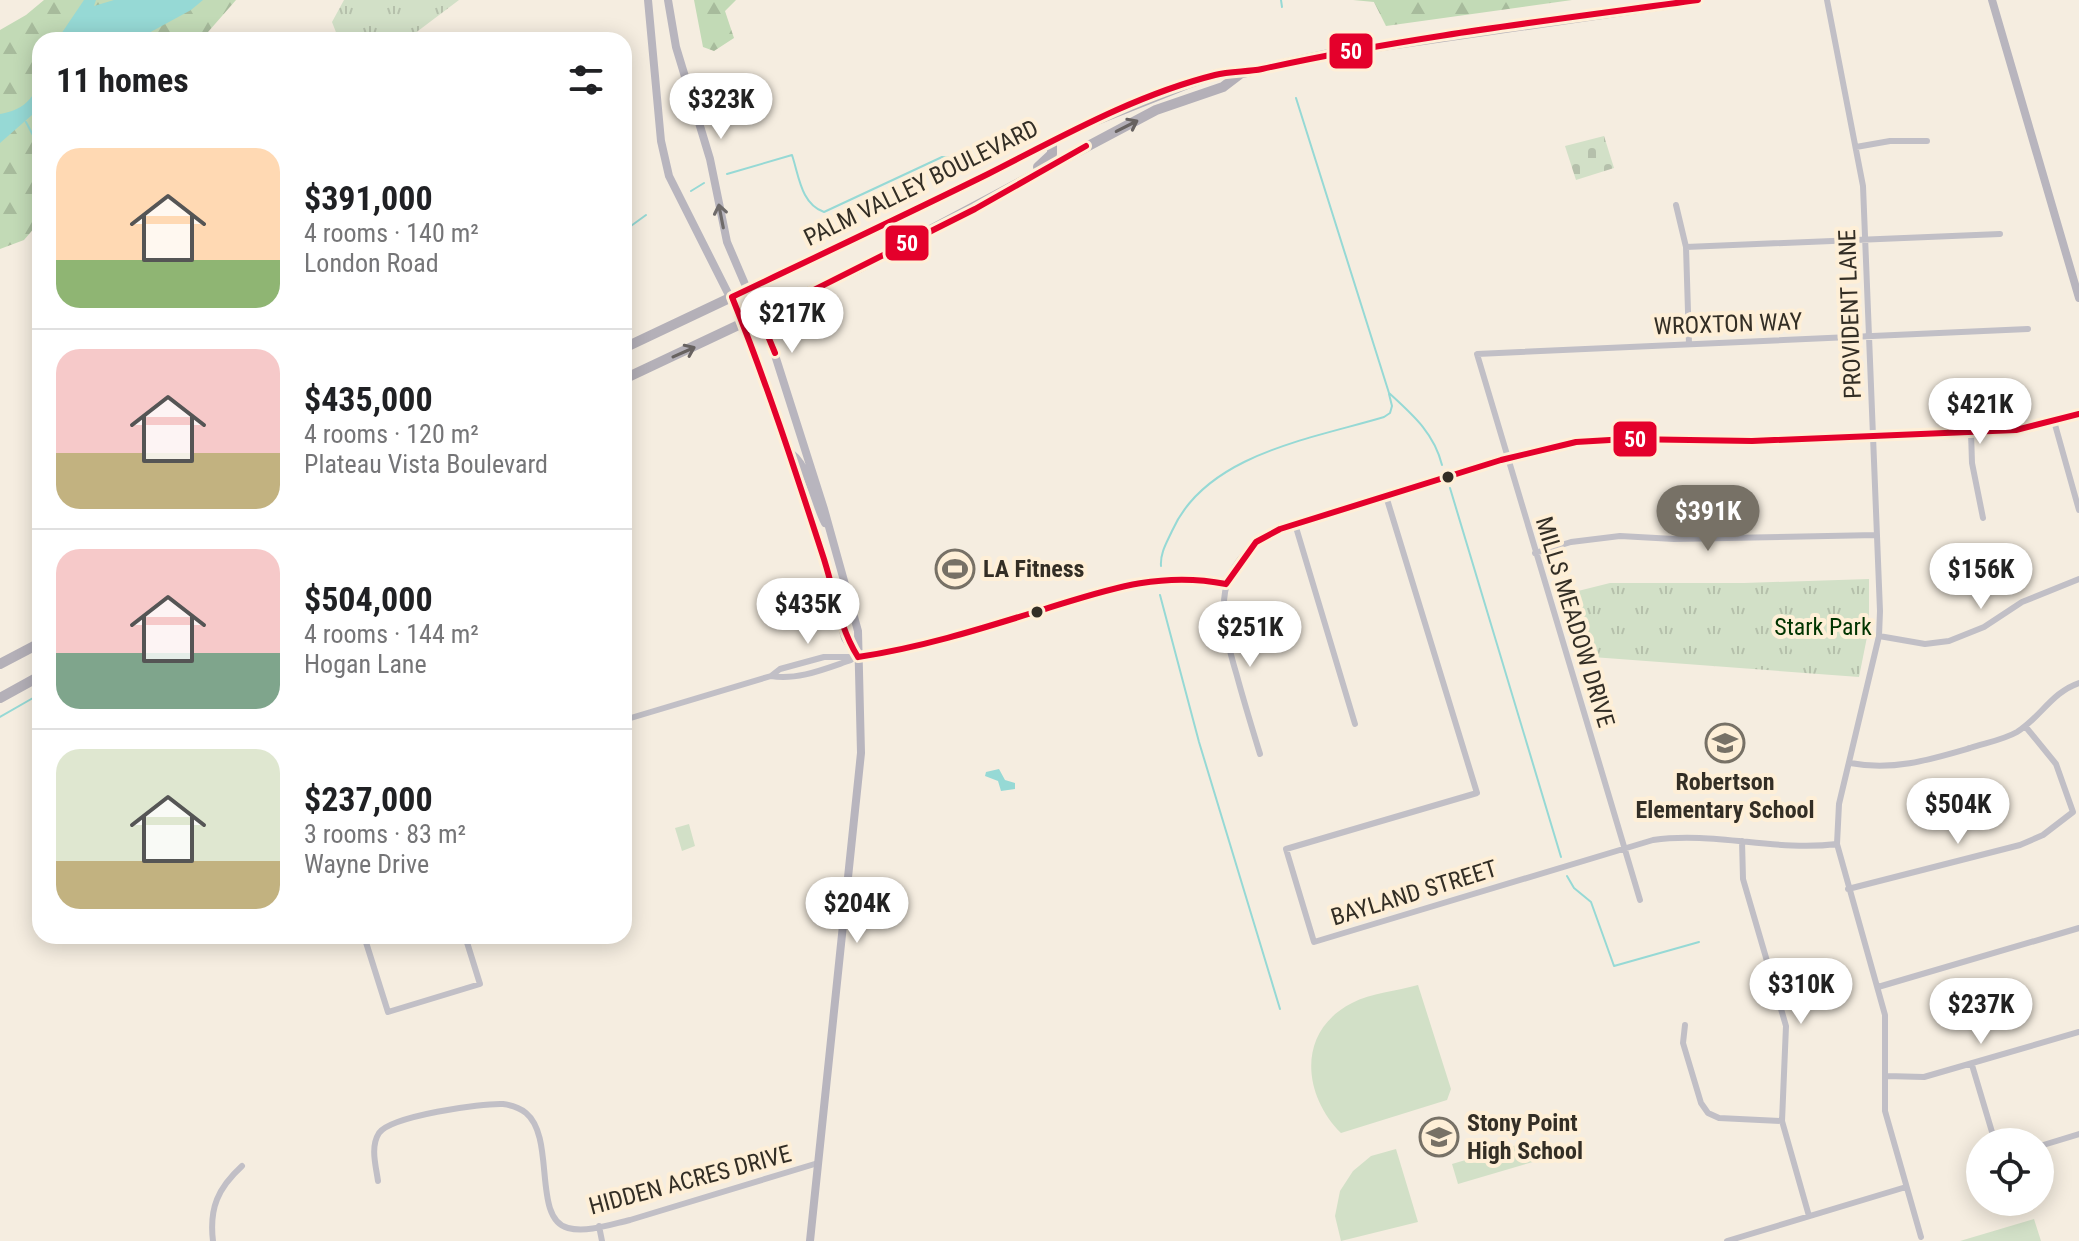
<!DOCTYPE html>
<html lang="en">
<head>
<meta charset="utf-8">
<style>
  body { margin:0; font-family:"Roboto Condensed",sans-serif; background:#f6f6f6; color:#202124; height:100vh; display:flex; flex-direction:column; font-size:30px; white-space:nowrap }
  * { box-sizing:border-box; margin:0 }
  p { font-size:26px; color:#757577 }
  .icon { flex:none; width:44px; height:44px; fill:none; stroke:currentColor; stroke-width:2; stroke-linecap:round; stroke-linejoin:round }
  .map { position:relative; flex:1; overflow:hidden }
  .details { position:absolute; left:32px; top:32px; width:600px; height:912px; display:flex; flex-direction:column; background:#fff; border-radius:24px; box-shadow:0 4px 20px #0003 }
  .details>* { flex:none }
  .fabs { position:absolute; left:1966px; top:1128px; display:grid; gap:16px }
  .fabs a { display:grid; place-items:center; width:88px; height:88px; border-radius:50%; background:#fff; box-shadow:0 4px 20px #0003; font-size:40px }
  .price { position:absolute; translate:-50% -68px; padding:0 18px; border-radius:28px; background:#fff; color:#222; font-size:26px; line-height:52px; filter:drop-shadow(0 2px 4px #0008) }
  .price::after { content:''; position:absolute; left:50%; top:48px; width:24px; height:18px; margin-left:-12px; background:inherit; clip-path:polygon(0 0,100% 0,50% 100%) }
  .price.active { background:#777166; color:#fff }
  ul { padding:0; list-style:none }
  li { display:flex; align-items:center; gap:24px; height:200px; padding:0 24px }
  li+li { border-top:2px solid #e0e0e0 }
  li span { display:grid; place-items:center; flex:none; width:224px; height:160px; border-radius:24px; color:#555 }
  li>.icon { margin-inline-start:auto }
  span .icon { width:96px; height:96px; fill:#fffc; stroke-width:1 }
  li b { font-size:34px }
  h2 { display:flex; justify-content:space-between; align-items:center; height:96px; padding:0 24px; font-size:34px }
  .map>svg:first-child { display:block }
</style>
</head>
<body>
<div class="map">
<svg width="2079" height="1241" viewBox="0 0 2079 1241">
  <defs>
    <pattern id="grass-tufts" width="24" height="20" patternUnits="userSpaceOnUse" patternTransform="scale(2)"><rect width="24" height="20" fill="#d2e0c7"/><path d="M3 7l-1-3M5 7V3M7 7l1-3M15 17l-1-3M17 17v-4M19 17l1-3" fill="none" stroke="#b5c0ab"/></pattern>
    <pattern id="forest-firs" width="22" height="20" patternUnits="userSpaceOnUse" patternTransform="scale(2)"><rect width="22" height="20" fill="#c2dab6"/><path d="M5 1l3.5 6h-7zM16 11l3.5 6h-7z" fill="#a7bb9c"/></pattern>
    <pattern id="cemetery-stones" width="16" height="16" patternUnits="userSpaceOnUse" patternTransform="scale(2)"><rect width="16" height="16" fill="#d2e0c7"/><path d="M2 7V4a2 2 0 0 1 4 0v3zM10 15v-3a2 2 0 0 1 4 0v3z" fill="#b5c0ab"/></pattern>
  </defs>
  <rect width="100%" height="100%" fill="#f5ede0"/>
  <path fill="url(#grass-tufts)" d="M344 0H459L406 40H339L332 22Z
    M1869 579V627L1859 677 1579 656 1558 596 1610 583H1744Z"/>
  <path fill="url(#forest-firs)" d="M44 0H236L201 40H40V173L36 177 33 199 36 226 24 240 0 249V30L26 15Z
    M694 0H736L725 11 734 38 714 51 703 47Z
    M1353 0H1572L1386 26 1374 2Z"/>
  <path fill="url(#cemetery-stones)" d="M1604 136 1614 168 1576 180 1565 146Z"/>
  <path fill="#d2e0c7" d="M1808 623 1823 644 1813 652 1798 630Z
    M1795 633 1810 654 1799 661 1785 639Z
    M689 824 695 846 682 851 675 828Z
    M1418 985 1451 1089 1447 1100 1341 1133C1302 1094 1297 1031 1352 1003 1371 993 1397 991 1418 985Z
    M1530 1141 1536 1161 1458 1184 1452 1164Z
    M1396 1149 1418 1222 1341 1241 1335 1216 1340 1191 1353 1171 1371 1156Z
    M2034 1219 2041 1241H1960Z"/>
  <path fill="#96d9d5" d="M84 0H96L94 6 114 0H203L191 10 136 40H57Z
    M40 79V108L0 143V114C22 110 33 101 40 79Z
    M999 769 1005 780 1015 783V789L1001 791 998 781 985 776 986 772Z"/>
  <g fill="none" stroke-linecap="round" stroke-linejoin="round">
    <path stroke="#96d9d5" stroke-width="2" d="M1281 0 1282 7
      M1296 98 1389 393C1413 415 1434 433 1442 465
      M26 122 35 139 40 158
      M727 174 792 155C799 176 801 204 824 212L942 157 954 158 965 169
      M691 191 704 183
      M624 231 646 215
      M1450 488 1561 857
      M1161 566C1160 553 1167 542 1172 531 1206 454 1311 439 1384 417L1390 413 1392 406 1389 394
      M1160 595 1199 742 1280 1009
      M0 717 40 694
      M1567 876 1574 888 1591 902 1614 966 1699 942"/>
    <path stroke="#c1bfc6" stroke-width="6" d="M1827 0 1863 186 1880 611 1879 636 1839 804 1837 844 1885 1015V1111L1921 1237
      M1856 147 1890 141H1927
      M1676 205 1686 247 1689 344
      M1686 247 2000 234
      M2054 421 2079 510
      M1971 432 1972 463 1983 518
      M1386 496 1477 793 1286 849 1314 942 1653 840C1714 831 1776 852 1837 844
      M1295 524 1355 724
      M1535 553 1571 542 1620 536 1674 539 1877 535
      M1879 636 1925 644 1949 641 1984 627 2022 602 2079 579
      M771 676C797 681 827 668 851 660
      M624 720 771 676 780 669 824 657H858L906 650 1137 582 1187 577 1226 584
      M1260 754C1252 728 1244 702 1237 676 1218 613 1210 563 1280 529L1501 460 1576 442 1627 439 1752 441 2016 430 2042 425 2079 414
      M1850 763C1893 771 1929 760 1970 748 1985 743 2003 740 2017 732 2040 718 2052 692 2079 683
      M1742 841 1743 879 1786 1026 1782 1121 1809 1216
      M1848 889 2020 845 2043 835 2073 812 2056 764 2025 726
      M1640 900 1477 354 2028 329
      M364 936 388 1012 480 984 465 936
      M1878 987 2079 928
      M1685 1025 1683 1043 1701 1103 1708 1113 1719 1118 1782 1121
      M1972 1065 1995 1142
      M1886 1076 1924 1077 2079 1032
      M2040 1146 2079 1134
      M378 1181C376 1166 370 1147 379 1133 391 1116 481 1103 503 1104 511 1105 520 1108 526 1113 556 1138 532 1219 568 1228 587 1233 612 1224 630 1220L818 1163
      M599 1226 602 1241
      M213 1241C209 1208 218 1188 242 1166
      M1727 1241 1906 1187"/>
    <path stroke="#b8b5be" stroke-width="8" d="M648 0 661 141 669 176 744 325 772 400 822 555 845 638 857 656
      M668 0 676 47 710 159 727 242 774 352 824 509 858 631 861 753 810 1241
      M1992 0 2079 298
      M788 452C807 459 815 505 825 523"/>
    <path stroke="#b4b0b8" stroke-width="10" d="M1038 167 1052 154V142
      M624 348 907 214 1089 123 1187 84 1217 74 1242 73 1334 53 1698 0
      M624 379 857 269 1156 110 1223 87 1240 74
      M0 664 40 643
      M0 698 40 676"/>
    <defs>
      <path id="bus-1" d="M775 353 760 317 975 209 1086 146
        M1226 584 1256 542 1280 529 1501 460 1576 442 1627 439 1752 441 2016 430 2079 414
        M858 657C838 625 834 588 822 553 794 467 766 381 732 297 818 256 903 216 988 174 1061 137 1135 95 1215 75 1230 71 1247 72 1262 69 1406 37 1552 20 1698 0
        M858 657C919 648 977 630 1035 612 1101 592 1156 570 1226 584"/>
    </defs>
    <use href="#bus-1" stroke="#feefd7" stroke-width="12"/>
    <use href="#bus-1" stroke="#e4002b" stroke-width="6"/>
  </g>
  <defs><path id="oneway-shaft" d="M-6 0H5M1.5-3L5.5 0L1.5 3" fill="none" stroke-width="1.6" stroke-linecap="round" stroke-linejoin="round" transform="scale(2)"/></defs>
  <g stroke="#676260">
    <use href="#oneway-shaft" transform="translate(1127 126) rotate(-27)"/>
    <use href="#oneway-shaft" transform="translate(684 352) rotate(-24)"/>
  </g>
  <use stroke="#6f6b6a" href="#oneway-shaft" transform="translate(721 216) rotate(-101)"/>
  <defs>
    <symbol id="stadium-ring" viewBox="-11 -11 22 22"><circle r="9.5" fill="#feefd7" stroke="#777166" stroke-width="1.5"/><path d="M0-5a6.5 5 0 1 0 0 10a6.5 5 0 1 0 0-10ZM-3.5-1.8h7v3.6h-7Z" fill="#777166"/></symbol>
    <symbol id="school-ring" viewBox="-11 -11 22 22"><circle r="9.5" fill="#feefd7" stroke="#777166" stroke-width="1.5"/><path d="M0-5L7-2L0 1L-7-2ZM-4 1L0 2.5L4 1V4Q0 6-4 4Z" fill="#777166"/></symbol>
  </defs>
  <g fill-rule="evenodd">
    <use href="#stadium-ring" x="933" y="547" width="44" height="44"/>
    <use href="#school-ring" x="1703" y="721" width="44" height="44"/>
    <use href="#school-ring" x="1417" y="1115" width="44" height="44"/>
  </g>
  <g fill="#332e25" stroke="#feefd7" stroke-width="3">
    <circle cx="1448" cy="477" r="7"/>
    <circle cx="1037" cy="612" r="7"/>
  </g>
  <g text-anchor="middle" stroke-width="8" stroke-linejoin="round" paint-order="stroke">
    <g font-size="24" fill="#332e25" stroke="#feefd7">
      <text transform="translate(921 183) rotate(-26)" y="8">PALM VALLEY BOULEVARD</text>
      <text transform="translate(1850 314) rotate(-92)" y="8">PROVIDENT LANE</text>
      <text transform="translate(1728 324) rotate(-2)" y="8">WROXTON WAY</text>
      <text transform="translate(1575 622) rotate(73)" y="8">MILLS MEADOW DRIVE</text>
      <text transform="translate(1414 893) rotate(-17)" y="8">BAYLAND STREET</text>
      <text transform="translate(690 1180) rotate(-15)" y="8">HIDDEN ACRES DRIVE</text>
    </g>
    <g font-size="24" font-weight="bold" fill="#332e25" stroke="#feefd7" text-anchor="start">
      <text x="983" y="577">LA Fitness</text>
      <text x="1725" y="790" text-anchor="middle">Robertson<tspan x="1725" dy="28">Elementary School</tspan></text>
      <text x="1467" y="1131">Stony Point<tspan x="1467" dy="28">High School</tspan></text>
    </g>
    <g font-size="24" fill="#003400" stroke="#feefd7">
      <text x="1823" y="635">Stark Park</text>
    </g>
  </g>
  <g stroke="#feefd7" stroke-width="3">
    <rect x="1328" y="32" width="46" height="38" rx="8" fill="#e4002b"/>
    <rect x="884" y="224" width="46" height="38" rx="8" fill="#e4002b"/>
    <rect x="1612" y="420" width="46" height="38" rx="8" fill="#e4002b"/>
  </g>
  <g font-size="22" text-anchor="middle" font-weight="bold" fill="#fff">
    <text x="1351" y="59">50</text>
    <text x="907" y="251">50</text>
    <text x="1635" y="447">50</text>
  </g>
</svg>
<div class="fabs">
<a><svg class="icon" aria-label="locate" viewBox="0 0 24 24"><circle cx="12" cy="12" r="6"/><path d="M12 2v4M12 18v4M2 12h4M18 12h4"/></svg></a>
</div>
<b class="price" style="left:721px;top:141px">$323K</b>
<b class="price" style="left:792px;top:355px">$217K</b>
<b class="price" style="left:1980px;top:446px">$421K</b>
<b class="price active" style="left:1708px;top:553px">$391K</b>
<b class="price" style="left:1981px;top:611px">$156K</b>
<b class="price" style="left:808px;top:646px">$435K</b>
<b class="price" style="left:1250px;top:669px">$251K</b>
<b class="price" style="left:1958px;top:846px">$504K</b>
<b class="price" style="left:857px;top:945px">$204K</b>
<b class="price" style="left:1801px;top:1026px">$310K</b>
<b class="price" style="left:1981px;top:1046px">$237K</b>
<section class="details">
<h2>11 homes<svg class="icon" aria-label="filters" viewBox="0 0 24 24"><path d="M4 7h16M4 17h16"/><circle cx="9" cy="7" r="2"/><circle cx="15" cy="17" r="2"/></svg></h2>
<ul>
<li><span style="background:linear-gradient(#ffd9b3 70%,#8fb573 0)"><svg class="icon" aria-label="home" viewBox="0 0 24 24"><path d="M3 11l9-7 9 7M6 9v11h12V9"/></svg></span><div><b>$391,000</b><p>4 rooms · 140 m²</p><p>London Road</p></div></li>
<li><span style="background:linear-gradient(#f6c9c9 65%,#c2b280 0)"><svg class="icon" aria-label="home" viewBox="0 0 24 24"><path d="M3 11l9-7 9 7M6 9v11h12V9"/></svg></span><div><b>$435,000</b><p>4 rooms · 120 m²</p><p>Plateau Vista Boulevard</p></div></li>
<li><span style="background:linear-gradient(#f6c9c9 65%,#7fa58c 0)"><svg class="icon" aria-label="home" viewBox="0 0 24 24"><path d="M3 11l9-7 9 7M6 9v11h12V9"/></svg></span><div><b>$504,000</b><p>4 rooms · 144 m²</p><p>Hogan Lane</p></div></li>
<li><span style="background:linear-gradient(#dfe7d0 70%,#c2b280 0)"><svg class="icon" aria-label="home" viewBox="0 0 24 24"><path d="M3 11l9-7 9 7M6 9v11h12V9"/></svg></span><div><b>$237,000</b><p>3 rooms · 83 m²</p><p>Wayne Drive</p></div></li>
</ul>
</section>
</div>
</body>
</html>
